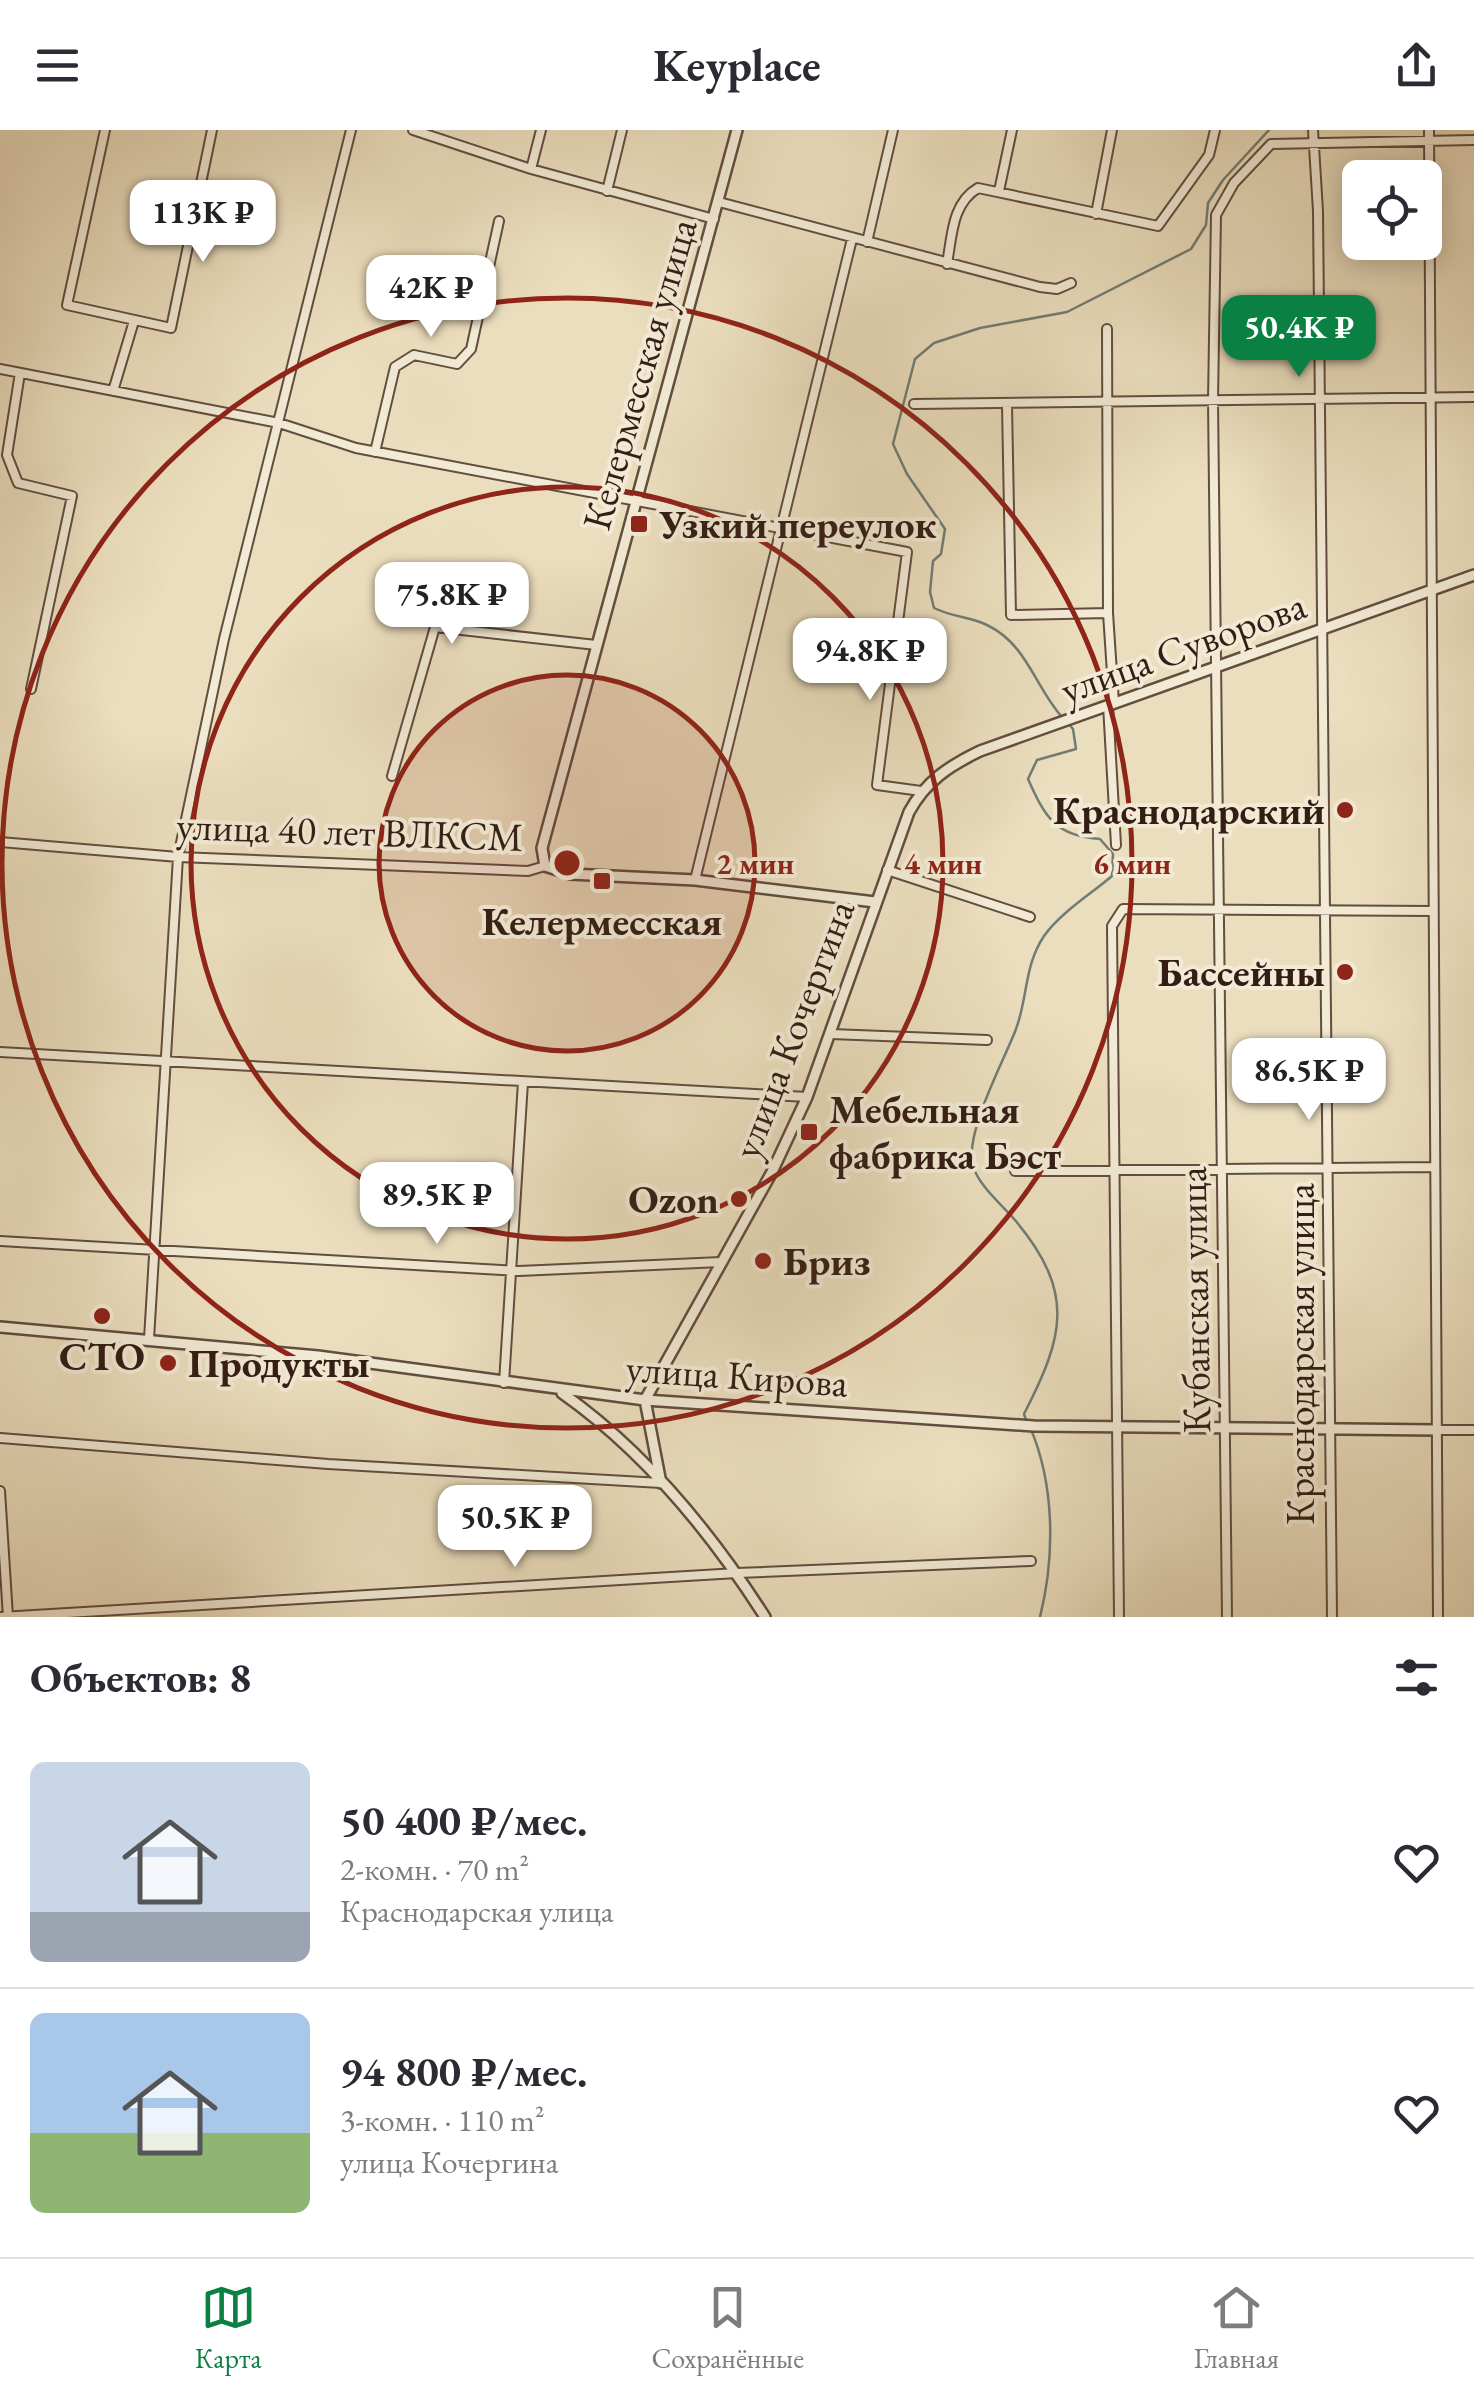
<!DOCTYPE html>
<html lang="ru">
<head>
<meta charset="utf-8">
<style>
  body { margin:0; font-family:"EB Garamond",serif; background:#f7f7f7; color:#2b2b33; height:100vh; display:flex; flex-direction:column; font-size:38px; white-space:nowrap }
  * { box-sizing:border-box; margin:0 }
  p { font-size:32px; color:#7c7c81 }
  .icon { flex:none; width:55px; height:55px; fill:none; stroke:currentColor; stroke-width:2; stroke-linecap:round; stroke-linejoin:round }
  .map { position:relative; height:1487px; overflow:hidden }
  .details { display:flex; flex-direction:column; background:#fff; flex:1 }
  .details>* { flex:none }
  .buttons { position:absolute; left:1342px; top:30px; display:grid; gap:20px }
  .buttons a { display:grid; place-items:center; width:100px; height:100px; border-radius:15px; background:#fff; box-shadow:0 5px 25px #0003; font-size:50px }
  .price { position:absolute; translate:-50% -85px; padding:0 22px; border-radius:20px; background:#fff; color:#222; font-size:32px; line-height:65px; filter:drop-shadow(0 2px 5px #0008) }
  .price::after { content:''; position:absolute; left:50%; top:60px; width:30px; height:22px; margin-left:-15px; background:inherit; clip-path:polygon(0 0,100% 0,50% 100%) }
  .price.on { background:#0b8043; color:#fff }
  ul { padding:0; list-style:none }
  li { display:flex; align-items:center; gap:30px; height:250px; padding:0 30px }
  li+li { border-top:2px solid #e1e1e2 }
  li span { display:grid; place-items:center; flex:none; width:280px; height:200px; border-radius:15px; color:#555 }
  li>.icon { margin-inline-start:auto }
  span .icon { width:120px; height:120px; fill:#fffc; stroke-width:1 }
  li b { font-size:42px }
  h2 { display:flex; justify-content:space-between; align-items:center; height:120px; padding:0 30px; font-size:42px }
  header { display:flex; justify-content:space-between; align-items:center; height:130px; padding:0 30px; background:#fff; font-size:45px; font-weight:700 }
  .tab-bar { display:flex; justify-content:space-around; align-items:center; height:140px; border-top:2px solid #e1e1e2; background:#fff; font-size:28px; color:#7c7c81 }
  .tab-bar a { display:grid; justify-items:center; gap:5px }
  .tab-bar .on { color:#0b8043 }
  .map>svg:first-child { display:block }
</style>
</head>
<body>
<header><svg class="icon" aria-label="menu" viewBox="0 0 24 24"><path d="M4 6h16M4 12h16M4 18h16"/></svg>Keyplace<svg class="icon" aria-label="share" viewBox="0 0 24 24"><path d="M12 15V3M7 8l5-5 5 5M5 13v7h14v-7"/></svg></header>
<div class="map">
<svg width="1474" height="1487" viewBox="0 0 1474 1487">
  <rect width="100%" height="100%" fill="#ebdebe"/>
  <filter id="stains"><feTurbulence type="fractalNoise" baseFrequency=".002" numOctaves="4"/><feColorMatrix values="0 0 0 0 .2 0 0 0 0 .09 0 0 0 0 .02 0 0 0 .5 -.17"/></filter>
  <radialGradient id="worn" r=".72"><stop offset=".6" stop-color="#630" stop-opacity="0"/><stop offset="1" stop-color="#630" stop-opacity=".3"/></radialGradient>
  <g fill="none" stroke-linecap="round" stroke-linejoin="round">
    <path stroke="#707c74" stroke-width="2.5" d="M1062 587C1035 557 1027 514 987 495 971 487 952 487 934 478L930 462 933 431 941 424 945 399 907 344 893 314 915 229 934 213 980 198 1067 182 1191 119 1206 95 1208 73 1223 50 1269 0
      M1026 1290 1024 1284C1064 1206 1076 1163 1015 1090 1002 1075 979 1056 973 1036 964 1003 1004 931 1016 899 1028 867 1024 836 1044 806 1060 783 1091 764 1112 746L1113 724 1100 709C1055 706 1045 687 1028 649L1037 630 1076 619 1073 599 1068 593
      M1030 1297C1055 1355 1055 1427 1040 1487"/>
    <defs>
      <path id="minor" d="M105 0 67 175 171 198 212 0
        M413 0 531 39 714 89
        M1313 0 1318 81 1332 1487
        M1429 0 1438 1487
        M531 39 541 0
        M607 61 622 0
        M999 61 1012 0
        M719 72 1040 157 1057 159 1071 153
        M1096 84 1112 0
        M867 112 893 0
        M947 134C952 106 952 73 978 58L1158 96 1209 25 1215 0
        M1107 199 1108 483 1114 573
        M0 239 279 293 356 318 907 422 877 655 921 661
        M20 243 7 325 18 353 72 366 31 559
        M113 261 134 191
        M914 274 1474 267
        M1007 275 1011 485 1108 483
        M375 322 395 237 414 225 457 234 471 219 499 91
        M1108 575 1116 715
        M392 646 435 497 596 515
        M0 712 178 727 528 741 545 736
        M887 740 1030 787
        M695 750 852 109
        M831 904 987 910
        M0 922 807 967
        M1015 1041 1435 1037
        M0 1111 519 1141 721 1132
        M149 1209 178 727 224 509 351 0
        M504 1253 523 952
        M1437 1300H1474
        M0 1308 328 1334 661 1353
        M0 1361 8 1487
        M0 1487 737 1443 1031 1431
        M1119 1487 1112 796 1123 779 1433 781
        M1227 1487 1213 271 1216 85 1234 53 1271 14 1474 10"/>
      <path id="tertiary" d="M737 0 542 718 545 736 570 744 695 750 875 772
        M0 1197 318 1226 645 1270 1034 1296 1437 1300
        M562 1263C643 1320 712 1404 765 1487
        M661 1353 645 1270 772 1042 807 967 909 682C926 651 949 636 980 621L1474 445"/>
    </defs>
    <use href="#minor" stroke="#624d3f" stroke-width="12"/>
    <use href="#tertiary" stroke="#624d3f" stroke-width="14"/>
    <use href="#minor" stroke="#f2ead5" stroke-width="8"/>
    <use href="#tertiary" stroke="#f2ead5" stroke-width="9"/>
  </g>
  <circle cx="567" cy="733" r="188" fill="#8f2418" fill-opacity=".12"/>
  <g fill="none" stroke="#8f2418" stroke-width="5">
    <circle cx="567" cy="733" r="188"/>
    <circle cx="567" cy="733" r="376"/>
    <circle cx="567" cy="733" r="565"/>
  </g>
  <g fill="#8f2418" stroke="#f2ead5" stroke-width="4">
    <rect x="629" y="384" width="20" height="20" rx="5"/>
    <circle cx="1345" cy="680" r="10"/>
    <rect x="592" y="741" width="20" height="20" rx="5"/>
    <circle cx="1345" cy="842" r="10"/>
    <rect x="799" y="992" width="20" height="20" rx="5"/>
    <circle cx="739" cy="1069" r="10"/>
    <circle cx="763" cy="1131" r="10"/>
    <circle cx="102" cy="1186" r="10"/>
    <circle cx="168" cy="1233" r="10"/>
  </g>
  <g text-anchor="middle" stroke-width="8" stroke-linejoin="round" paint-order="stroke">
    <g font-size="40" fill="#341d15" stroke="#f2ead5">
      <text transform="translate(639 244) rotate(-74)" y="14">Келермесская улица</text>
      <text transform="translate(1183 517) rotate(-20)" y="14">улица Суворова</text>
      <text transform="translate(350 701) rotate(2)" y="14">улица 40 лет ВЛКСМ</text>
      <text transform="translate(793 899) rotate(-69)" y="14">улица Кочергина</text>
      <text transform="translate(1194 1170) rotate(-91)" y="14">Кубанская улица</text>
      <text transform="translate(1300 1224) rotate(-90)" y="14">Краснодарская улица</text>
      <text transform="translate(737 1245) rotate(4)" y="14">улица Кирова</text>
    </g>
    <g font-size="40" font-weight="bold" fill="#341d15" stroke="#f2ead5" text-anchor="start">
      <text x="659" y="408">Узкий переулок</text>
      <text x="1325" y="694" text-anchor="end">Краснодарский</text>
      <text x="602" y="805" text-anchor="middle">Келермесская</text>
      <text x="1325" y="856" text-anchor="end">Бассейны</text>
      <text x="829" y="993">Мебельная<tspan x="829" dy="46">фабрика Бэст</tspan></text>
      <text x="719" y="1083" text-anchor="end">Ozon</text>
      <text x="783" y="1145">Бриз</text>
      <text x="102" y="1240" text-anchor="middle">СТО</text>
      <text x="188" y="1247">Продукты</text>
    </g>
  </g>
  <circle cx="567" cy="733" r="15" fill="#8f2418" stroke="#f2ead5" stroke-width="5"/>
  <g font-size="30" text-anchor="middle" font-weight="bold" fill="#8f2418" stroke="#f2ead5" stroke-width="8" stroke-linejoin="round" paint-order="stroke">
    <text x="755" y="744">2 мин</text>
    <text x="943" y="744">4 мин</text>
    <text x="1132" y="744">6 мин</text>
  </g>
  <rect width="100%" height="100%" filter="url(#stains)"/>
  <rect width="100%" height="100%" fill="url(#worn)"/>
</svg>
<div class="buttons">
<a><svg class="icon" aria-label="locate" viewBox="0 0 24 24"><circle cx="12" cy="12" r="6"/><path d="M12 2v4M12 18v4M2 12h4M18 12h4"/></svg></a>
</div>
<b class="price" style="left:203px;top:135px">113K ₽</b>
<b class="price" style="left:431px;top:210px">42K ₽</b>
<b class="price on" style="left:1299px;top:250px">50.4K ₽</b>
<b class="price" style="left:452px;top:517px">75.8K ₽</b>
<b class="price" style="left:870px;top:573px">94.8K ₽</b>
<b class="price" style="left:1309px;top:993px">86.5K ₽</b>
<b class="price" style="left:437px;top:1117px">89.5K ₽</b>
<b class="price" style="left:515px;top:1440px">50.5K ₽</b>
</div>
<section class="details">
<h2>Объектов: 8<svg class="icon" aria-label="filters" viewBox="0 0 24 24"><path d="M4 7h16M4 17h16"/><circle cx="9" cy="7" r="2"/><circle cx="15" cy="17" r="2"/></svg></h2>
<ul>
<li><span style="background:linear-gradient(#c9d6e8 75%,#9aa5b1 0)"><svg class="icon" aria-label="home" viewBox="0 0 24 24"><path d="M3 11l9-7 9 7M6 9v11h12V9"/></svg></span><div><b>50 400 ₽/мес.</b><p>2-комн. · 70 m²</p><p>Краснодарская улица</p></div><svg class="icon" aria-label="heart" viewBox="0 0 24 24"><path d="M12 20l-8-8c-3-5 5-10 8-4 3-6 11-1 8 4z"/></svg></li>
<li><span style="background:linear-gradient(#a9c7e8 60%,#8fb573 0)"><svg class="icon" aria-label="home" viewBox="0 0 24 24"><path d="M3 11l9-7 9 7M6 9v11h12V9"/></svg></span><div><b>94 800 ₽/мес.</b><p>3-комн. · 110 m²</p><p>улица Кочергина</p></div><svg class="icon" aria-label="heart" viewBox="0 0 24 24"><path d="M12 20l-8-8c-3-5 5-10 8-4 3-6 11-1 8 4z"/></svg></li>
</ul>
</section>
<nav class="tab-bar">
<a class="on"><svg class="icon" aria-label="map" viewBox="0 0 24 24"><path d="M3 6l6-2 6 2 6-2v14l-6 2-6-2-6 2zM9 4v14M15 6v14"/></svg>Карта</a>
<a><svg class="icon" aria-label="saved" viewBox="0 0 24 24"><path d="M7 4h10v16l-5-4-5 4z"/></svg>Сохранённые</a>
<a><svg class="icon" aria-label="home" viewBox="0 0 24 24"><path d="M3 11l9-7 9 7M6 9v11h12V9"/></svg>Главная</a>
</nav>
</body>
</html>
